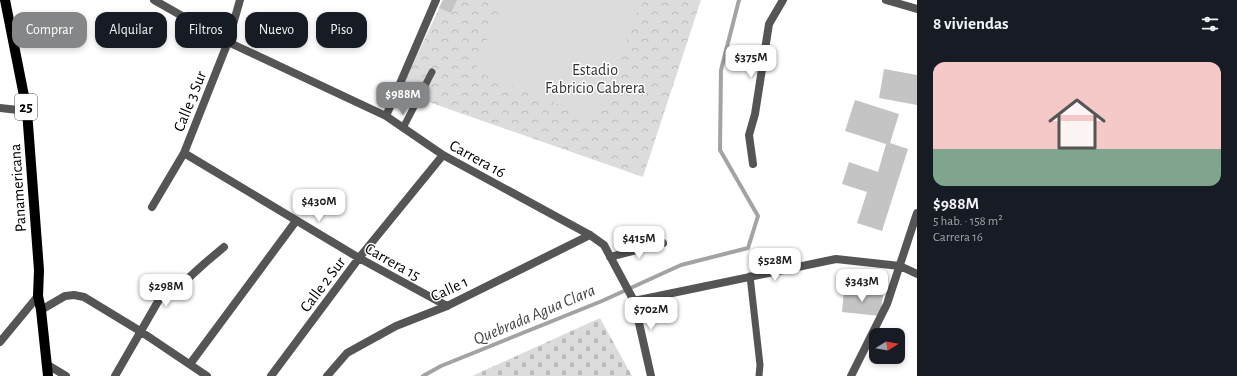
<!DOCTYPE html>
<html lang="es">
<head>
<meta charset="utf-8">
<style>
  body { margin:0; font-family:"Alegreya Sans",sans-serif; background:#20242c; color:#f1f3f6; height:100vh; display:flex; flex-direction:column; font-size:15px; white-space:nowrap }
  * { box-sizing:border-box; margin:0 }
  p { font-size:13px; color:#9ea1a6 }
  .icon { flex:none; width:22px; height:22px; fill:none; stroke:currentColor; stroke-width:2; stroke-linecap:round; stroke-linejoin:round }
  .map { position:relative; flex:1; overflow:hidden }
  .details { display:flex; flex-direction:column; background:#171b24; width:320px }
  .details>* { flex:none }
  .top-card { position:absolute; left:12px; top:12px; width:380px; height:36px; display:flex; gap:8px }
  .needle { width:26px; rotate:79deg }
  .tools { position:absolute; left:869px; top:328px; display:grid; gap:8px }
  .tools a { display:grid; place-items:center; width:36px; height:36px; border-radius:8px; background:#171b24; box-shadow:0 2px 6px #0003; font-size:20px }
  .price { position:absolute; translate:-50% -34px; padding:0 9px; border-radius:8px; background:#fff; color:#222; font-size:13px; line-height:26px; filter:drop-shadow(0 1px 2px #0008) }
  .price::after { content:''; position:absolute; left:50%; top:24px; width:12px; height:9px; margin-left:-6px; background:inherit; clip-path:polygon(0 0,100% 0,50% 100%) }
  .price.selected { background:#858687; color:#fff }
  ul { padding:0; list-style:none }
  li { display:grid; align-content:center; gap:8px; height:212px; padding:0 16px }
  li+li { border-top:1px solid #363941 }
  li span { display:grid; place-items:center; height:124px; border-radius:12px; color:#555 }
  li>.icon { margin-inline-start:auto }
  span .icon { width:72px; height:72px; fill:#fffc; stroke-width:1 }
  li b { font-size:17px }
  h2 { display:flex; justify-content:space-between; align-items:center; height:48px; padding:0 16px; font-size:17px }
  .tag { padding:0 14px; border-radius:12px; background:#171b24; box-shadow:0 2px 6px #0003; font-size:14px; line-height:36px }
  .tag.selected { background:#858687; color:#fff }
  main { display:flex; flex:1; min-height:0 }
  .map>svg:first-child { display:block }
</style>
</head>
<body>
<main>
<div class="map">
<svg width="917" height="376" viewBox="0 0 917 376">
  <defs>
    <pattern id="cemetery-stones" width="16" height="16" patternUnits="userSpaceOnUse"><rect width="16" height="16" fill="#dcdcdc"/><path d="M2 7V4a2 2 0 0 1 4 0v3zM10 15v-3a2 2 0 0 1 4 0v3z" fill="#bbb"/></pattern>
    <pattern id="park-crowns" width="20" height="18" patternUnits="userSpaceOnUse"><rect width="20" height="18" fill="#dcdcdc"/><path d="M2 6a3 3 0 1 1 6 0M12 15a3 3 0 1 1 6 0" fill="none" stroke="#bbb"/></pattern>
  </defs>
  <rect width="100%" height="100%" fill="#fff"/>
  <path fill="url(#cemetery-stones)" d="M600 318 632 376H472Z"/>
  <path fill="url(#park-crowns)" d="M443 0H701L643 177 403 93 402 87Z"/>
  <path fill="#dcdcdc" d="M503 0H642L595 119 475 71Z"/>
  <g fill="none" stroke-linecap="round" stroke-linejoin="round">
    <path stroke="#a3a3a3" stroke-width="4" d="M423 376 441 366 602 301 681 265 748 248 758 216 720 150 721 70 739 0"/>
  </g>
  <path fill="#c4c4c4" d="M443 0H457L451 13 439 8Z
    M884 69 917 75V105L879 98Z
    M855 100 899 114 890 143 908 149 882 231 857 223 867 192 842 184 849 162 878 172 886 144 845 131Z
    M844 290 883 295 880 316 842 312Z"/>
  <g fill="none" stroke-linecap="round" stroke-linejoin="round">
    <path stroke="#555" stroke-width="7" d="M403 128 432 72
      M750 276 760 365 759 376"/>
    <path stroke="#555" stroke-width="8" d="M154 0 228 42 386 116 443 155 590 235 604 245 634 301 651 376
      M886 0 917 9
      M0 108 27 111
      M386 116 436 0
      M184 153 359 258 447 306
      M753 164 749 135 755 114 769 24 783 0
      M152 207 184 153 228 42 240 0
      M610 257 663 243
      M634 301 836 259 900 266 917 274
      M41 310 65 296 74 295 84 297 140 331 207 376
      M0 342 38 296
      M46 364 66 376
      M190 364 296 221
      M115 376 160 298 183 283 205 263 224 247
      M271 376 359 258 443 155
      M327 376 347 353 396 326 447 306 590 235
      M851 376 887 304 917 213"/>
    <path stroke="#000" stroke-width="10" d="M5 0 27 111 39 270 38 296 41 310 48 376"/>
  </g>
  <g text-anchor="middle" stroke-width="3" stroke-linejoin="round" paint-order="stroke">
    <rect fill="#fff" stroke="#4c4c4c" stroke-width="1" x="15" y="94" width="22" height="26" rx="3"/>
    <g font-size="15" font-weight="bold" fill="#000">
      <text x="26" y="112">25</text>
    </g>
    <g font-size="16" fill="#333" stroke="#fff">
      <text x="595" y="75">Estadio<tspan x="595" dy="18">Fabricio Cabrera</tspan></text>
    </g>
    <g font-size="16" fill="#000" stroke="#fff">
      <text transform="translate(189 101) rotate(-68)" y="6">Calle 3 Sur</text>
      <text transform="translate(478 158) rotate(29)" y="6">Carrera 16</text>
      <text transform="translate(17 188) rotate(-94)" y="6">Panamericana</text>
      <text transform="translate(393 261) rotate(29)" y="6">Carrera 15</text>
      <text transform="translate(322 284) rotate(-53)" y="6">Calle 2 Sur</text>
      <text transform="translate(449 288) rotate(-25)" y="6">Calle 1</text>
    </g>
    <g font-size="17" font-style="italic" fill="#444" stroke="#fff">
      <text transform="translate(534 314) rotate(-23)" y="6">Quebrada Agua Clara</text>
    </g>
  </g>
</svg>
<div class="tools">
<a><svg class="needle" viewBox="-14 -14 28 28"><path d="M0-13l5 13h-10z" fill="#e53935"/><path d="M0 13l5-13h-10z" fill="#9ea1a6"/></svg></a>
</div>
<b class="price" style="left:751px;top:79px">$375M</b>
<b class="price selected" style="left:403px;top:116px">$988M</b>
<b class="price" style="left:319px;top:223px">$430M</b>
<b class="price" style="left:639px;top:260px">$415M</b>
<b class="price" style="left:775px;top:282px">$528M</b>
<b class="price" style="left:862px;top:303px">$343M</b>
<b class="price" style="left:166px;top:308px">$298M</b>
<b class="price" style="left:651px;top:331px">$702M</b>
<div class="top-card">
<a class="tag selected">Comprar</a>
<a class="tag">Alquilar</a>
<a class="tag">Filtros</a>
<a class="tag">Nuevo</a>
<a class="tag">Piso</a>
</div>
</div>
<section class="details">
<h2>8 viviendas<svg class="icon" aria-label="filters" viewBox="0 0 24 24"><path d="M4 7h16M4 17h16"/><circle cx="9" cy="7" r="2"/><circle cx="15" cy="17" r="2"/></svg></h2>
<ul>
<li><span style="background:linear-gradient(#f6c9c9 70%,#7fa58c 0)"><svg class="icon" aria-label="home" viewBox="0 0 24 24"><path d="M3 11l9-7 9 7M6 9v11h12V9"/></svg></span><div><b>$988M</b><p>5 hab. · 158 m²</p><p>Carrera 16</p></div></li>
</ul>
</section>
</main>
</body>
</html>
